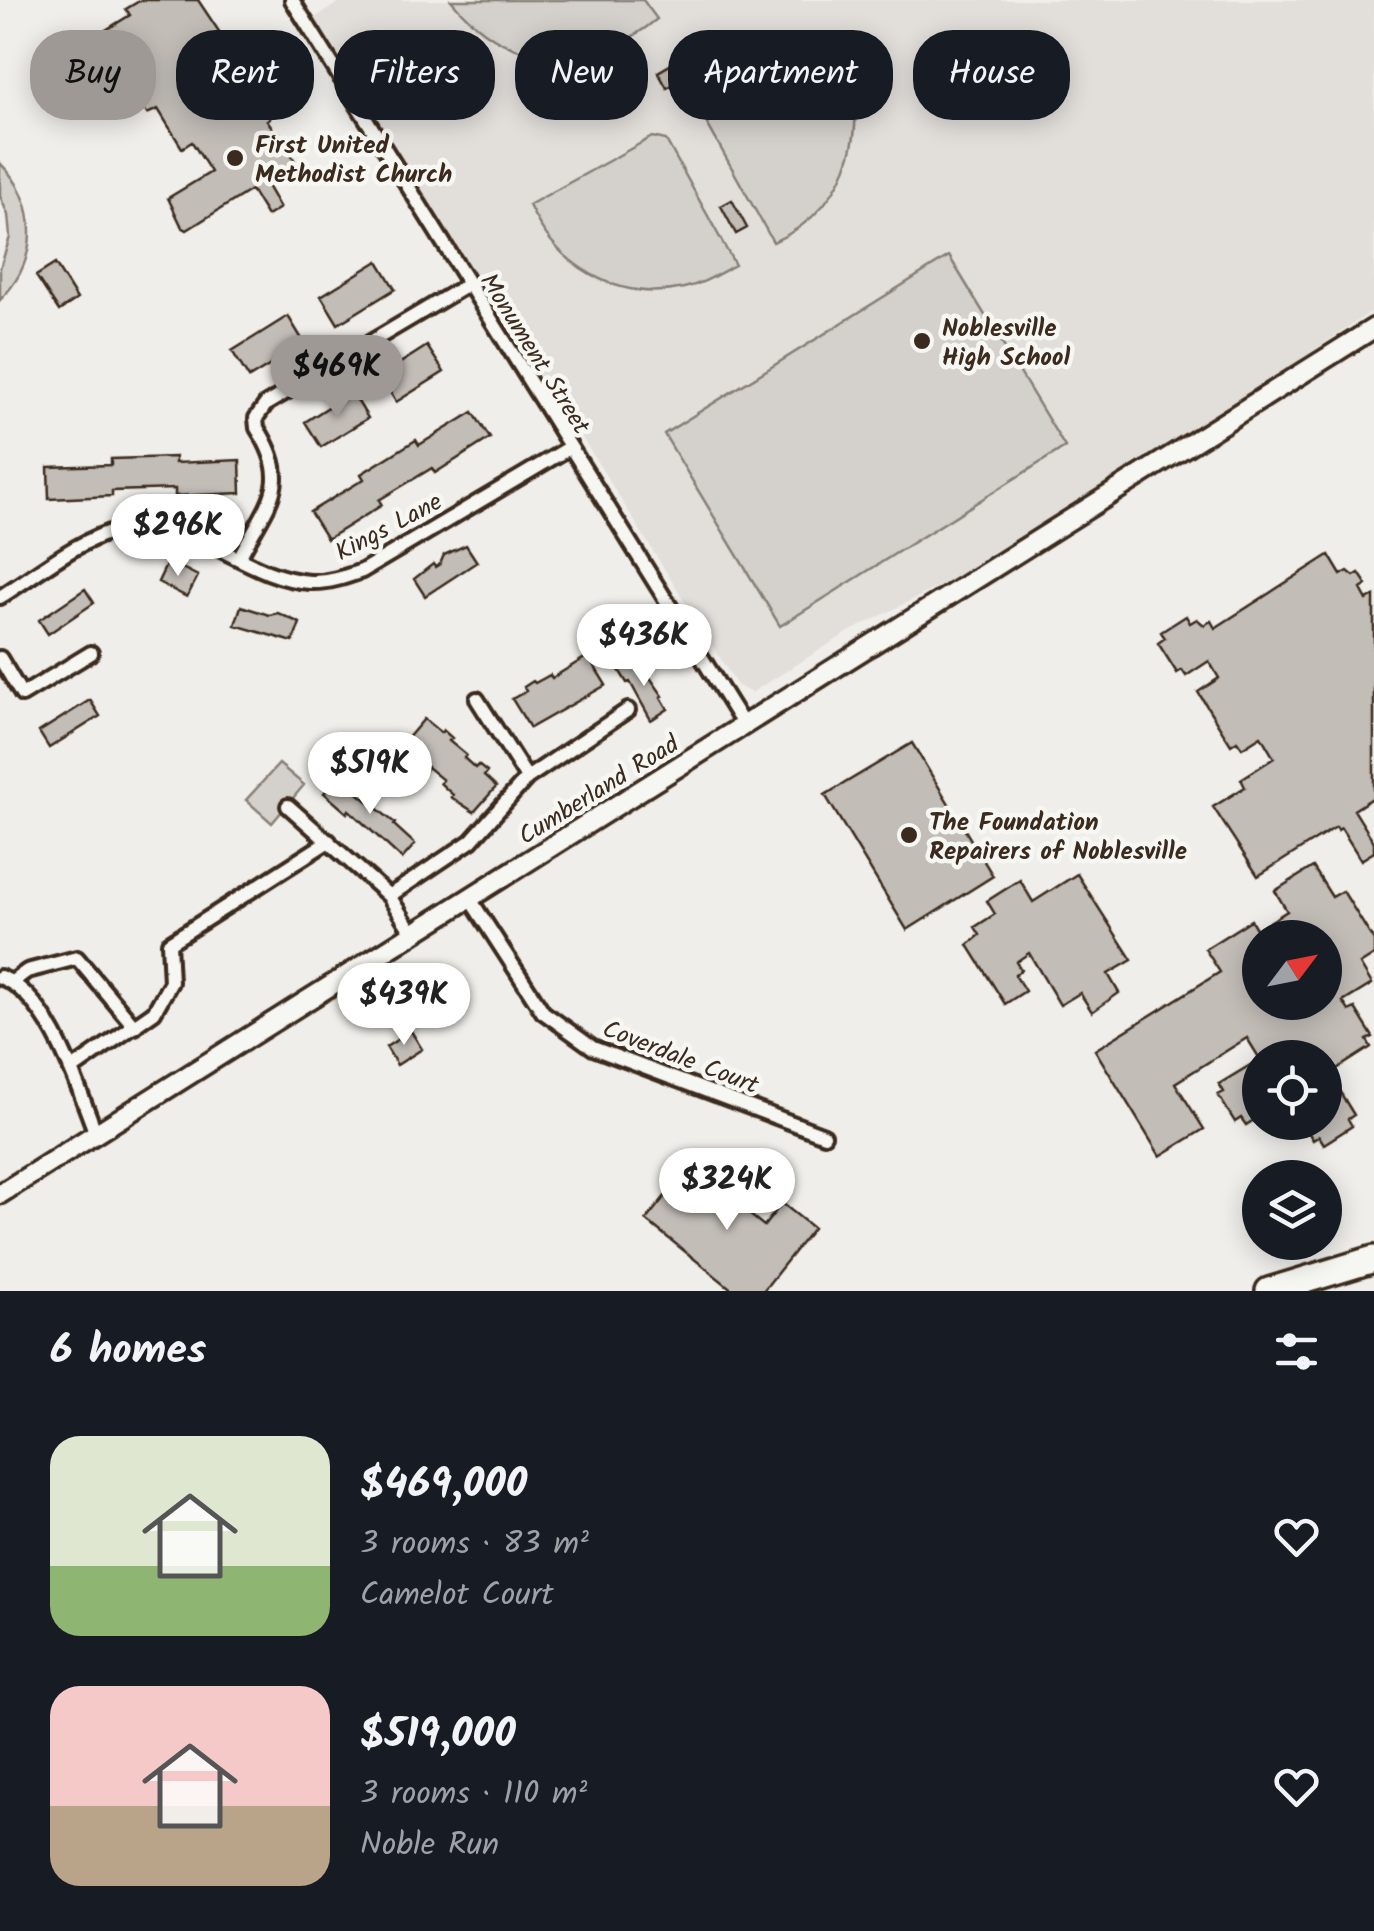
<!DOCTYPE html>
<html lang="en">
<head>
<meta charset="utf-8">
<style>
  body { margin:0; font-family:Kalam,sans-serif; background:#242831; color:#f1f3f6; height:100vh; display:flex; flex-direction:column; font-size:38px; white-space:nowrap }
  * { box-sizing:border-box; margin:0 }
  p { font-size:32px; color:#9ea1a6 }
  .icon { flex:none; width:55px; height:55px; fill:none; stroke:currentColor; stroke-width:2; stroke-linecap:round; stroke-linejoin:round }
  .map { position:relative; height:1291px; overflow:hidden }
  .side { display:flex; flex-direction:column; background:#171b24; flex:1 }
  .side>* { flex:none }
  .top-card { position:absolute; left:30px; top:30px; width:1315px; height:90px; display:flex; gap:20px }
  .needle { width:65px; rotate:58deg }
  .controls { position:absolute; left:1242px; top:920px; display:grid; gap:20px }
  .controls a { display:grid; place-items:center; width:100px; height:100px; border-radius:50%; background:#171b24; box-shadow:0 5px 25px #0003; font-size:50px }
  .price { position:absolute; translate:-50% -85px; padding:0 22px; border-radius:35px; background:#fff; color:#222; font-size:32px; line-height:65px; filter:drop-shadow(0 2px 5px #0008) }
  .price::after { content:''; position:absolute; left:50%; top:60px; width:30px; height:22px; margin-left:-15px; background:inherit; clip-path:polygon(0 0,100% 0,50% 100%) }
  .price.selected { background:#9f9995; color:#111 }
  ul { padding:0; list-style:none }
  li { display:flex; align-items:center; gap:30px; height:250px; padding:0 50px }
  li span { display:grid; place-items:center; flex:none; width:280px; height:200px; border-radius:30px; color:#555 }
  li>.icon { margin-inline-start:auto }
  span .icon { width:120px; height:120px; fill:#fffc; stroke-width:1 }
  li b { font-size:42px }
  h2 { display:flex; justify-content:space-between; align-items:center; height:120px; padding:0 50px; font-size:42px }
  .chip { padding:0 35px; border-radius:40px; background:#171b24; box-shadow:0 5px 25px #0003; font-size:35px; line-height:90px }
  .chip.selected { background:#9f9995; color:#111 }
  .map>svg:first-child { display:block }
</style>
</head>
<body>
<div class="map">
<svg width="1374" height="1291" viewBox="0 0 1374 1291">
  <rect width="100%" height="100%" fill="#efeeea"/>
  <filter id="ink" filterUnits="userSpaceOnUse"><feTurbulence type="fractalNoise" baseFrequency=".01" numOctaves="2"/><feDisplacementMap in="SourceGraphic" scale="20" xChannelSelector="R" yChannelSelector="G"/><feConvolveMatrix kernelMatrix="1 2 1 2 8 2 1 2 1" color-interpolation-filters="sRGB"/></filter>
  <g filter="url(#ink)">
    <path fill="#e2dfdb" d="M343 0H1374V310L1228 408 983 564 847 633 751 693 737 685 566 412 498 318 313 19Z"/>
    <path fill="#d4d1cc" stroke="#887e75" stroke-width="2.5" d="M451 0H643L657 19C588 76 508 69 451 0Z
      M831 37C879 110 854 207 773 242L704 118 708 106Z
      M652 137 666 140 735 265C718 274 703 284 684 288 617 303 556 265 529 205Z
      M0 163C40 203 40 260 0 300V268L10 237 8 215 0 196Z
      M949 256 1065 447 780 626 664 434Z
      M279 764 304 785 272 823 246 800Z"/>
    <path fill="#c2bdb7" stroke="#3b2a1e" stroke-width="2.5" fill-rule="evenodd" d="M141 0H198L230 48 270 118 267 120 276 133 279 132 297 165 266 184 280 208 267 216 251 190 187 230 182 227 168 198 211 172 192 142 182 148 158 109 147 114 101 33 130 15 126 9Z
      M694 51 703 67 667 88 658 72Z
      M732 200 747 228 736 234 721 206Z
      M378 261 395 289 338 324 321 296Z
      M55 264 77 299 59 311 36 276Z
      M288 316 305 344 249 378 232 351Z
      M427 346 444 372 396 402 380 376Z
      M352 392 368 418 321 447 305 422Z
      M473 412 490 438 435 473 432 468 379 500 382 505 327 539 310 512 364 479 361 474 416 440 419 445Z
      M175 457V463L240 460 241 493 175 496V489L112 491V496L49 499 48 467 111 465V459Z
      M466 545 477 562 425 596 414 579 433 564 435 567 440 564 444 555Z
      M1329 555 1341 575 1348 571 1354 576 1359 573 1367 585 1361 589 1367 600 1374 596V797L1354 810 1374 842V852L1361 860 1341 828 1338 830 1336 827 1258 876 1213 807 1245 787 1241 779 1274 758 1261 736 1242 748 1237 741 1231 745 1198 692 1219 678 1209 661 1186 676 1182 670 1177 673 1158 643 1165 638 1161 632 1186 616 1190 623 1197 619 1204 625 1211 621 1215 628Z
      M168 561 198 576 187 597 158 582Z
      M85 589 94 603 48 634 39 620Z
      M241 606 269 615 278 613 300 623 293 642 235 625Z
      M588 656 606 685 530 728 512 699 526 691 524 687 533 681 535 683 550 675 552 678Z
      M637 659 663 696 661 697 668 709 651 720 630 682 627 683 619 670Z
      M90 700 100 716 49 748 39 732Z
      M424 719 441 733 443 730 452 738 449 741 466 755 464 758 475 768 478 765 487 772 484 776 496 787 474 812 451 797 453 795 440 783 443 780 427 767 425 770 401 746Z
      M912 743 993 876 907 930 825 795Z
      M338 777 395 823 394 825 415 844 402 859 349 810 347 813 324 793Z
      M1313 867 1332 897 1343 891 1374 941V955L1360 964 1372 984 1343 1002 1349 1011 1355 1008 1373 1037 1367 1040 1371 1047 1329 1074 1354 1115 1348 1119 1352 1126 1324 1144 1319 1136 1313 1140 1302 1122H1325V1058H1260V1116L1246 1125 1241 1118 1235 1122 1218 1095 1224 1092 1219 1084 1260 1059 1247 1038 1175 1083 1204 1129 1160 1156 1095 1050 1220 972 1205 949 1251 920 1257 930 1287 911 1275 891ZM1260 938H1325V1002H1260Z
      M1077 874 1132 960 1108 974 1119 993 1092 1012 1080 993 1060 1005 1029 953 1016 962 1021 970 1015 975 1025 991 1005 1004 968 945 980 935 975 927 995 914 987 901 1020 880 1033 902Z
      M411 1031 422 1049 397 1065 386 1047Z
      M689 1166 764 1226 782 1203 813 1228 763 1291H734L646 1220Z"/>
    <g fill="none" stroke-linecap="round" stroke-linejoin="round">
      <defs>
        <path id="street" d="M292 0 745 727
          M239 558C267 503 294 485 257 428L256 418 266 404 467 285
          M0 597C37 574 77 540 120 529 191 512 243 578 310 582 328 583 345 577 362 571L569 448
          M0 658 22 695 91 653
          M477 699 527 778
          M288 806 389 896 413 934
          M389 896 471 841 527 778 628 710
          M470 899 543 1012 593 1048 824 1135
          M0 977C50 995 78 1088 96 1134
          M12 982 27 971 77 958 135 1027
          M71 1070 154 1012 171 982 169 943 329 841"/>
        <path id="secondary" d="M0 1194 1374 328"/>
        <path id="highway" d="M1269 1291 1374 1259"/>
      </defs>
      <use href="#street" stroke="#3b2a1e" stroke-width="20"/>
      <use href="#secondary" stroke="#3b2a1e" stroke-width="25"/>
      <use href="#highway" stroke="#3b2a1e" stroke-width="32"/>
      <use href="#street" stroke="#f6f6f2" stroke-width="12"/>
      <use href="#secondary" stroke="#f6f6f2" stroke-width="18"/>
      <use href="#highway" stroke="#f6f6f2" stroke-width="25"/>
    </g>
  </g>
  <g fill="#3b2a1e" stroke="#f6f6f2" stroke-width="4">
    <circle cx="235" cy="158" r="10"/>
    <circle cx="922" cy="341" r="10"/>
    <circle cx="909" cy="835" r="10"/>
  </g>
  <g text-anchor="middle" stroke-width="9" stroke-linejoin="round" paint-order="stroke">
    <g font-size="25" font-weight="bold" fill="#3b2a1e" stroke="#f6f6f2" text-anchor="start">
      <text x="255" y="153">First United<tspan x="255" dy="29">Methodist Church</tspan></text>
      <text x="942" y="336">Noblesville<tspan x="942" dy="29">High School</tspan></text>
      <text x="929" y="830">The Foundation<tspan x="929" dy="29">Repairers of Noblesville</tspan></text>
    </g>
    <g font-size="25" fill="#3b2a1e" stroke="#f6f6f2">
      <text transform="translate(536 353) rotate(58)" y="9">Monument Street</text>
      <text transform="translate(388 526) rotate(-28)" y="9">Kings Lane</text>
      <text transform="translate(598 789) rotate(-32)" y="9">Cumberland Road</text>
      <text transform="translate(681 1056) rotate(21)" y="9">Coverdale Court</text>
    </g>
  </g>
</svg>
<div class="controls">
<a><svg class="needle" viewBox="-14 -14 28 28"><path d="M0-13l5 13h-10z" fill="#e53935"/><path d="M0 13l5-13h-10z" fill="#9ea1a6"/></svg></a>
<a><svg class="icon" aria-label="locate" viewBox="0 0 24 24"><circle cx="12" cy="12" r="6"/><path d="M12 2v4M12 18v4M2 12h4M18 12h4"/></svg></a>
<a><svg class="icon" aria-label="layers" viewBox="0 0 24 24"><path d="M12 4l9 5-9 5-9-5zM3 14l9 5 9-5"/></svg></a>
</div>
<b class="price selected" style="left:337px;top:420px">$469K</b>
<b class="price" style="left:178px;top:579px">$296K</b>
<b class="price" style="left:644px;top:689px">$436K</b>
<b class="price" style="left:370px;top:817px">$519K</b>
<b class="price" style="left:404px;top:1048px">$439K</b>
<b class="price" style="left:727px;top:1233px">$324K</b>
<div class="top-card">
<a class="chip selected">Buy</a>
<a class="chip">Rent</a>
<a class="chip">Filters</a>
<a class="chip">New</a>
<a class="chip">Apartment</a>
<a class="chip">House</a>
</div>
</div>
<section class="side">
<h2>6 homes<svg class="icon" aria-label="filters" viewBox="0 0 24 24"><path d="M4 7h16M4 17h16"/><circle cx="9" cy="7" r="2"/><circle cx="15" cy="17" r="2"/></svg></h2>
<ul>
<li><span style="background:linear-gradient(#dfe7d0 65%,#8fb573 0)"><svg class="icon" aria-label="home" viewBox="0 0 24 24"><path d="M3 11l9-7 9 7M6 9v11h12V9"/></svg></span><div><b>$469,000</b><p>3 rooms · 83 m²</p><p>Camelot Court</p></div><svg class="icon" aria-label="heart" viewBox="0 0 24 24"><path d="M12 20l-8-8c-3-5 5-10 8-4 3-6 11-1 8 4z"/></svg></li>
<li><span style="background:linear-gradient(#f6c9c9 60%,#b9a48a 0)"><svg class="icon" aria-label="home" viewBox="0 0 24 24"><path d="M3 11l9-7 9 7M6 9v11h12V9"/></svg></span><div><b>$519,000</b><p>3 rooms · 110 m²</p><p>Noble Run</p></div><svg class="icon" aria-label="heart" viewBox="0 0 24 24"><path d="M12 20l-8-8c-3-5 5-10 8-4 3-6 11-1 8 4z"/></svg></li>
</ul>
</section>
</body>
</html>
